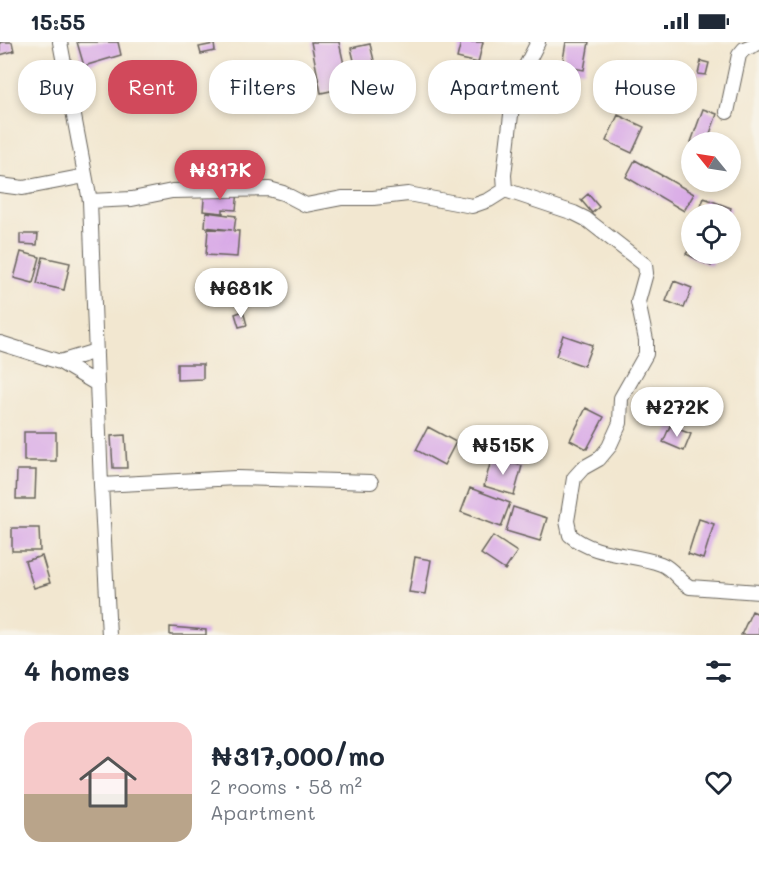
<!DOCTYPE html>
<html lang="en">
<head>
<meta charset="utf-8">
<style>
  body { margin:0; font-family:Mali,sans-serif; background:#f2f2f3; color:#1f2937; height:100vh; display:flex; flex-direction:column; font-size:22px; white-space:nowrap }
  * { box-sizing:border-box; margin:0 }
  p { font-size:20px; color:#747a83 }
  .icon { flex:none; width:33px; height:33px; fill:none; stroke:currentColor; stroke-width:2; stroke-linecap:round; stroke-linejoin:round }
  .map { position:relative; height:593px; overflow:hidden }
  .details { display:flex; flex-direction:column; background:#fff; flex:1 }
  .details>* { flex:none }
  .guide { position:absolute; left:18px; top:18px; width:723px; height:54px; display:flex; gap:12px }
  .needle { width:39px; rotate:300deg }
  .buttons { position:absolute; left:681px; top:90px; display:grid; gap:12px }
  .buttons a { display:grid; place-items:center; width:60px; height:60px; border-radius:50%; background:#fff; box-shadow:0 3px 9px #0003; font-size:30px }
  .price { position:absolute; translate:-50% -51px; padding:0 14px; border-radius:21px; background:#fff; color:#222; font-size:20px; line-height:39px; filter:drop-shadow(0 2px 3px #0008) }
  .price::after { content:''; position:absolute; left:50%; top:36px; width:18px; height:14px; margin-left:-9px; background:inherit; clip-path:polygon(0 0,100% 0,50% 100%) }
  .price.active { background:#d1495b; color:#fff }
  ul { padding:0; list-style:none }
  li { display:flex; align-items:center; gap:18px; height:150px; padding:0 24px }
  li+li { border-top:2px solid #e0e1e3 }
  li span { display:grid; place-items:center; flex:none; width:168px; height:120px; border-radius:18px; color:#555 }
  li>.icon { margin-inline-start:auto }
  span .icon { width:72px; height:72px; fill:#fffc; stroke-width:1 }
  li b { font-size:26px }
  h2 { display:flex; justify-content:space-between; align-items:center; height:72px; padding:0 24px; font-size:26px }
  .tag { padding:0 21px; border-radius:24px; background:#fff; box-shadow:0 3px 9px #0003; font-size:21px; line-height:54px }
  .tag.active { background:#d1495b; color:#fff }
  .status { display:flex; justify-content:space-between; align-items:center; height:42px; padding:0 30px; background:#fff; direction:ltr }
  .status svg { height:16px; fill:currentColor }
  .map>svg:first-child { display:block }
</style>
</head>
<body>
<div class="status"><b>15:55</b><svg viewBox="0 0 49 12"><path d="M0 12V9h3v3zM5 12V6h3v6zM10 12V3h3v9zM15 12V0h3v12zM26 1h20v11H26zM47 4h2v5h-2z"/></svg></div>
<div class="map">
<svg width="759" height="593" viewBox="0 0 759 593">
  <rect width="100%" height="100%" fill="#f7f3e8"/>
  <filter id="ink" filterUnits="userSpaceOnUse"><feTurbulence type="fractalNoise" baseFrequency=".0167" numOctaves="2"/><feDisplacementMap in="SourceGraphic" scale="12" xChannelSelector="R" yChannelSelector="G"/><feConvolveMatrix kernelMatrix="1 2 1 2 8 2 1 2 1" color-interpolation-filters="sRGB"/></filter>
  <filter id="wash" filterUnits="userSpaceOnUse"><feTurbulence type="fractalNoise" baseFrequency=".008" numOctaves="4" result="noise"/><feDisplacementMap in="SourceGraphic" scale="24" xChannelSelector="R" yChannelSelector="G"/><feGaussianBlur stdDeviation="1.35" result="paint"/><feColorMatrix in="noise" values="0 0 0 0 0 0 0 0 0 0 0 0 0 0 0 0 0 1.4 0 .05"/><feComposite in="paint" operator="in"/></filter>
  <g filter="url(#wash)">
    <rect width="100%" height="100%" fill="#f2e7d0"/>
    <g id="blocks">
      <path fill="#d9abe7" d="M0 0H12L14 9 0 13Z
        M77 0H118L121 13 84 24Z
        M311 0H339L349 45 321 51Z
        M461 0H483L478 21 457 16Z
        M566 0H589L584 28 562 24Z
        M214 2 215 9 201 12 199 5Z
        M370 2 377 31 358 35 351 6Z
        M701 19 709 21 706 33 698 32Z
        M153 27 159 49 132 58 125 36Z
        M703 67 717 72 707 100H691Z
        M618 73 644 85 632 111 606 99Z
        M635 118 694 152 684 169 626 135Z
        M205 147 238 149 236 168 223 167V171L203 169Z
        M588 152 599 165 592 171 581 158Z
        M704 156 731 166 729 172H698Z
        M206 170 236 174 234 189H239L237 215 206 213 208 187 232 188 205 185Z
        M20 192H38L37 203 20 202Z
        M692 203V212H718L711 224 686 212Z
        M21 210 40 215 33 241 14 236Z
        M43 215 70 221 64 248 37 242Z
        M674 239 692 246 684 266 666 259Z
        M243 269 247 283 239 285 235 272Z
        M563 293 592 303 584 324 556 314Z
        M177 322H203V337L177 338Z
        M586 366 604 375 587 407 570 398Z
        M670 384 691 392 684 409 663 400Z
        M428 385 456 400 444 423 416 408Z
        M24 390H56V419H24Z
        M125 393 127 426H113L111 394Z
        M492 415 522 424 514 453 484 444Z
        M17 428H36L35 457H16Z
        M470 446 510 461 501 485 461 470Z
        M513 465 547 476 540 499 506 489Z
        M699 477 714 482 703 517 688 512Z
        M12 486H39L40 509H12Z
        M493 494 517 510 505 528 481 512Z
        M42 514 50 541 34 546 25 519Z
        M415 515 431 518 425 552 409 550Z
        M752 569 759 572V593H741Z
        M170 585 206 588V593H170Z"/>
    </g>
  </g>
  <g filter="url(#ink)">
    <use href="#blocks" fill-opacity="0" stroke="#67635b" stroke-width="1.5"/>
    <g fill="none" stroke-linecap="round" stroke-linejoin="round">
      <defs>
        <path id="street" d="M60 0 90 159 101 443 109 593
          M727 70 739 13 744 7 759 1
          M0 143 23 146 85 134
          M505 148 504 133 514 47 538 0
          M90 159 132 157 172 149 269 147 283 151 306 163 342 156H373L408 152 472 164 489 158 505 148 574 171 586 177 645 223 646 231 638 260 646 298V312L621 356 620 381 609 405 599 417 583 426 574 436 567 479 570 493C595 515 631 511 661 522 674 527 678 539 690 545L759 550
          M0 301 60 320 97 342
          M60 320 96 309
          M101 443 236 436 371 440"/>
      </defs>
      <use href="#street" stroke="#67635b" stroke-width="16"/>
      <use href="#street" stroke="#fff" stroke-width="14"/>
    </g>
  </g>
</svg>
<div class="buttons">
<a><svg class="needle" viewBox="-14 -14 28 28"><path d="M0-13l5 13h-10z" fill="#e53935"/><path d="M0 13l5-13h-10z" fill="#747a83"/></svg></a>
<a><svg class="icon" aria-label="locate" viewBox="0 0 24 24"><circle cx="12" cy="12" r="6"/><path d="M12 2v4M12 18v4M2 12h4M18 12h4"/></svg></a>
</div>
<b class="price active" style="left:220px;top:159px">₦317K</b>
<b class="price" style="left:241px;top:277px">₦681K</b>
<b class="price" style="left:677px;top:396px">₦272K</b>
<b class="price" style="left:503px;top:434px">₦515K</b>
<div class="guide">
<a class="tag">Buy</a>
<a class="tag active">Rent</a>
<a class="tag">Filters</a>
<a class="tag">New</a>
<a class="tag">Apartment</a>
<a class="tag">House</a>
</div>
</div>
<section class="details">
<h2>4 homes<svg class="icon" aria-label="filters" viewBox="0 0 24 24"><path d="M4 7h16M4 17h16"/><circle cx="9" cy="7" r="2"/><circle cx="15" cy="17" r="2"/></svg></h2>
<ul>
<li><span style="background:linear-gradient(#f6c9c9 60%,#b9a48a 0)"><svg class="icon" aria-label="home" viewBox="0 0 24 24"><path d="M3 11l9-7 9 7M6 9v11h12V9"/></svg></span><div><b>₦317,000/mo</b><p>2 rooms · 58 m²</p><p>Apartment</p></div><svg class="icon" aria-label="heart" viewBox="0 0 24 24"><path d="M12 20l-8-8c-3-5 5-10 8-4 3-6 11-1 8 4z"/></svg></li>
</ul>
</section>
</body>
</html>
